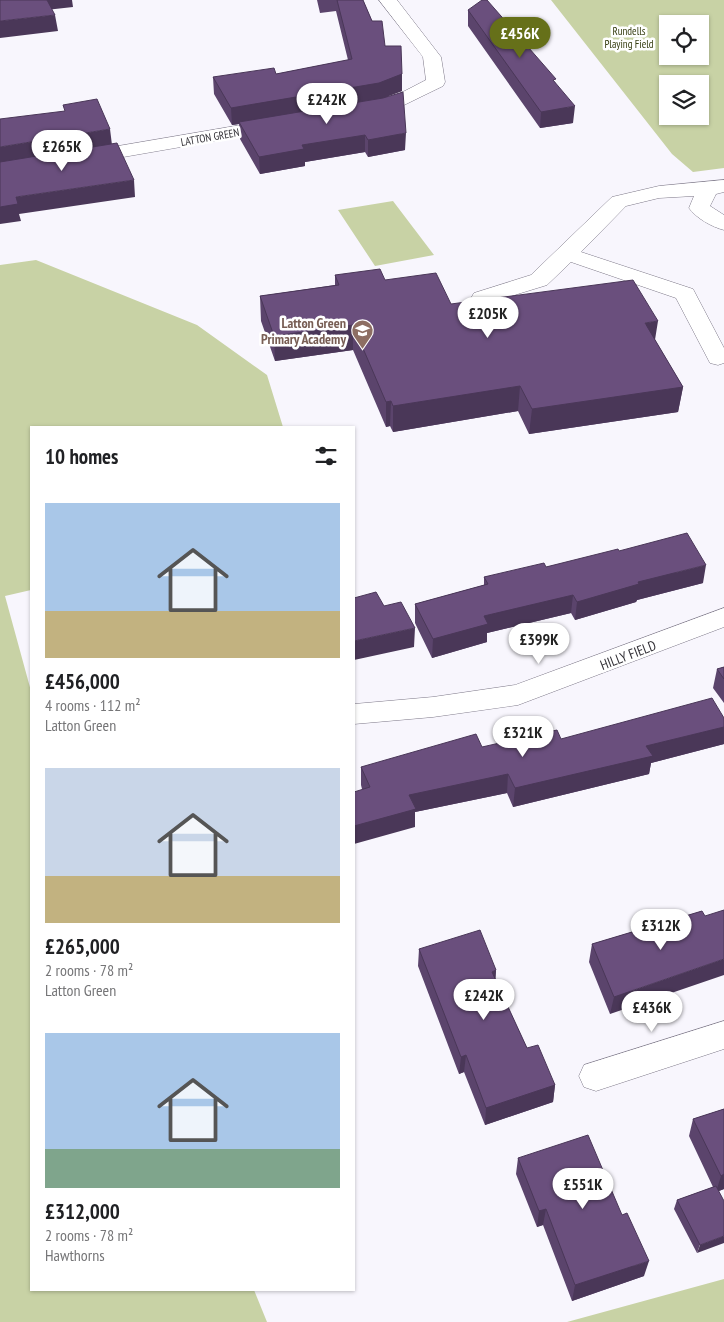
<!DOCTYPE html>
<html lang="en">
<head>
<meta charset="utf-8">
<style>
  body { margin:0; font-family:"PT Sans Narrow",sans-serif; background:#f2f2f2; color:#202124; height:100vh; display:flex; flex-direction:column; font-size:19px; white-space:nowrap }
  * { box-sizing:border-box; margin:0 }
  p { font-size:16px; color:#757577 }
  .icon { flex:none; width:28px; height:28px; fill:none; stroke:currentColor; stroke-width:2; stroke-linecap:round; stroke-linejoin:round }
  .map { position:relative; flex:1; overflow:hidden }
  .side { position:absolute; left:30px; top:426px; width:325px; height:865px; display:flex; flex-direction:column; background:#fff; border-radius:0px; box-shadow:0 1px 4px #0004 }
  .side>* { flex:none }
  .buttons { position:absolute; left:659px; top:15px; display:grid; gap:10px }
  .buttons a { display:grid; place-items:center; width:50px; height:50px; border-radius:0px; background:#fff; box-shadow:0 1px 4px #0004; font-size:25px }
  .price { position:absolute; translate:-50% -42px; padding:0 11px; border-radius:18px; background:#fff; color:#222; font-size:16px; line-height:32px; filter:drop-shadow(0 1px 2px #0008) }
  .price::after { content:''; position:absolute; left:50%; top:30px; width:15px; height:11px; margin-left:-8px; background:inherit; clip-path:polygon(0 0,100% 0,50% 100%) }
  .price.active { background:#667019; color:#fff }
  ul { padding:0; list-style:none }
  li { display:grid; align-content:center; gap:10px; height:265px; padding:0 15px }
  li span { display:grid; place-items:center; height:155px; border-radius:0px; color:#555 }
  li>.icon { margin-inline-start:auto }
  span .icon { width:90px; height:90px; fill:#fffc; stroke-width:1 }
  li b { font-size:21px }
  h2 { display:flex; justify-content:space-between; align-items:center; height:60px; padding:0 15px; font-size:21px }
  .map>svg:first-child { display:block }
</style>
</head>
<body>
<div class="map">
<svg width="724" height="1322" viewBox="0 0 724 1322">
  <rect width="100%" height="100%" fill="#f8f6fd"/>
  <path fill="#c8d2a5" fill-rule="evenodd" d="M551 0H724V168L693 172 672 154ZM668 24H700V56H668ZM668 84H700V116H668Z
    M393 201 434 255 375 266 338 210Z
    M36 260 197 325 267 375 283 427 31 428V590L5 596 31 691V1290H254L267 1322H0V265Z
    M724 1279V1322H567Z"/>
  <g fill="none" stroke-linecap="round" stroke-linejoin="round">
    <defs>
      <path id="minor" d="M379 0H397L441 57 445 82 443 86 402 106 369 116 362 114 359 110 362 106 397 95 426 80 423 57Z
        M277 119 284 121 287 125 284 129 83 164 76 162 73 158 76 154 83 152Z
        M724 180V192L716 194 710 206 724 215V230C712 227 696 218 689 208L694 196 659 198 626 206 581 252 693 289 724 348V363L718 365 710 363 676 298 571 262 547 285 482 305 474 303 471 298 474 293 531 275 612 197 659 186Z
        M724 608V627L518 705 433 717 354 724V704L433 697 515 685Z
        M724 1021V1049L596 1091 584 1087 579 1076 584 1065Z"/>
    </defs>
    <use href="#minor" stroke="#7d7888" stroke-width="1"/>
    <use href="#minor" fill="#fff" fill-rule="evenodd"/>
  </g>
  <path fill="#5b446c" d="M317 0H363L372 21 385 46 402 74V91L388 96 405 150 368 157 365 152 305 162V166L260 174 240 139 239 124 232 125 214 94 213 77 276 74 348 60 336 11 320 13Z
    M468 10 555 82 573 123 540 128 468 26Z
    M335 275 385 280 451 304 655 340 683 387 678 412 529 434 518 411 393 432 390 426 386 427 353 350 275 361 261 321 260 296 335 285Z
    M619 551 703 583 637 600 636 602 575 620 571 613 487 633V642L432 658 415 623V604L484 585V577L546 567Z
    M724 667V703L713 688 717 669Z
    M724 718V744L651 763 649 774 513 807 507 793 415 812V827L362 789 361 785V767L482 747 561 739Z
    M702 911 610 1014 589 962 592 944Z
    M419 949 496 970 495 980 527 1048 555 1085 553 1102 485 1125 464 1072 459 1074 418 966Z
    M724 1109V1189L719 1191 697 1253 674 1209 677 1200 713 1187 689 1136 693 1119Z
    M518 1158 644 1276 572 1301 543 1225 537 1227 516 1174Z"/>
  <path fill="#4a3758" d="M45 0H72L73 7 46 10Z
    M55 15 58 31 0 38V21Z
    M402 74V91L378 100 239 122V124L232 125 231 108Z
    M575 106 573 123 540 128 541 112Z
    M110 129 112 145 0 164V147Z
    M406 133 405 150 368 157V140Z
    M365 135V152L305 162V166L260 174 259 157 302 145Z
    M134 180 135 197 19 214 21 221 0 224V207L16 197Z
    M658 321 654 346 645 323Z
    M353 325V350L275 361 274 336Z
    M520 386 518 411 393 432V406Z
    M683 387 678 412 529 434 532 409Z
    M391 401 390 426 386 427V402Z
    M706 565 703 583 637 600 636 602 575 620 577 602 638 582Z
    M573 595 571 613 487 633V642L432 658 433 639 484 616Z
    M415 628 414 647 354 660V641Z
    M724 727V744L651 763 649 774 513 807 515 788 646 746Z
    M508 774 507 793 415 812V827L354 844V826L409 795Z
    M724 959V975L610 1014 614 997Z
    M496 970 495 988 492 972Z
    M466 1055 464 1072 459 1074 461 1057Z
    M555 1085 553 1102 485 1125 486 1108Z
    M724 1174V1189L716 1192 721 1176Z
    M546 1209 543 1225 537 1227 539 1211Z
    M724 1236V1243L697 1253 700 1245Z
    M649 1261 644 1276 572 1301 575 1285Z"/>
  <path fill="#6a4f7d" stroke="#4a3758" d="M0 0H47L55 15 0 21Z
    M337 0H363L372 21H382L385 46H401L402 74 379 83 231 108 213 77 274 68 276 74 352 59Z
    M482 0H487L556 79 553 80 575 106 541 112 468 10Z
    M403 92 406 133 368 140 365 135 302 145 304 149 259 157 239 122 383 98Z
    M97 99 110 129 0 147V119L65 111 63 105Z
    M117 143 134 180 16 197 18 204 0 207V162Z
    M380 269 385 280 436 273 451 304 633 280 658 321 645 323 683 387 532 409 520 386 393 406 391 401 386 402 353 325 274 336 260 296 339 285 335 275Z
    M687 533 706 565 638 582 639 584 577 602 573 595 484 616 488 624 433 639 415 604 488 584 484 577 544 563 546 567 618 549 619 551Z
    M376 592 384 606 401 602 415 628 354 641V598Z
    M724 667V679L717 669Z
    M712 698 724 718V727L646 746 653 756 515 788 508 774 409 795 416 809 354 826V792L370 787 361 767 476 734 482 747 557 730 561 739Z
    M724 910V959L614 997 592 944 702 911 705 916Z
    M480 930 496 970 492 972 527 1048 538 1045 555 1085 486 1108 466 1055 461 1057 419 949Z
    M724 1109V1174L721 1176 693 1119Z
    M588 1135 622 1215 627 1213 649 1261 575 1285 546 1209 539 1211 518 1158Z
    M716 1186 724 1201V1236L700 1245 677 1200Z"/>
  <defs>
    <symbol id="school-pin" viewBox="-11 -11 22 30"><path d="M0 17L-7.5 6A9.5 9.5 0 1 1 7.5 6Z" fill="#8d6e63" stroke="#fff"/><path d="M0-5L7-2L0 1L-7-2ZM-4 1L0 2.5L4 1V4Q0 6-4 4Z" fill="#fff"/></symbol>
  </defs>
  <g fill-rule="evenodd">
    <use href="#school-pin" x="350" y="318" width="25" height="34"/>
  </g>
  <g text-anchor="middle" stroke-width="5" stroke-linejoin="round" paint-order="stroke">
    <g font-size="11" fill="#363d11" stroke="#fff">
      <text x="629" y="35">Rundells<tspan x="629" dy="13">Playing Field</tspan></text>
    </g>
    <g font-size="11" fill="#323036" stroke="#fff">
      <text transform="translate(210 137) rotate(-10)" y="4">LATTON GREEN</text>
    </g>
    <g font-size="14" font-weight="bold" fill="#785e54" stroke="#fff" text-anchor="end">
      <text x="346" y="328">Latton Green<tspan x="346" dy="16">Primary Academy</tspan></text>
    </g>
    <g font-size="14" fill="#323036" stroke="#fff">
      <text transform="translate(628 655) rotate(-21)" y="5">HILLY FIELD</text>
    </g>
  </g>
</svg>
<div class="buttons">
<a><svg class="icon" aria-label="locate" viewBox="0 0 24 24"><circle cx="12" cy="12" r="6"/><path d="M12 2v4M12 18v4M2 12h4M18 12h4"/></svg></a>
<a><svg class="icon" aria-label="layers" viewBox="0 0 24 24"><path d="M12 4l9 5-9 5-9-5zM3 14l9 5 9-5"/></svg></a>
</div>
<b class="price active" style="left:520px;top:59px">£456K</b>
<b class="price" style="left:327px;top:125px">£242K</b>
<b class="price" style="left:62px;top:172px">£265K</b>
<b class="price" style="left:488px;top:339px">£205K</b>
<b class="price" style="left:539px;top:665px">£399K</b>
<b class="price" style="left:523px;top:758px">£321K</b>
<b class="price" style="left:661px;top:951px">£312K</b>
<b class="price" style="left:484px;top:1021px">£242K</b>
<b class="price" style="left:652px;top:1033px">£436K</b>
<b class="price" style="left:583px;top:1210px">£551K</b>
<section class="side">
<h2>10 homes<svg class="icon" aria-label="filters" viewBox="0 0 24 24"><path d="M4 7h16M4 17h16"/><circle cx="9" cy="7" r="2"/><circle cx="15" cy="17" r="2"/></svg></h2>
<ul>
<li><span style="background:linear-gradient(#a9c7e8 70%,#c2b280 0)"><svg class="icon" aria-label="home" viewBox="0 0 24 24"><path d="M3 11l9-7 9 7M6 9v11h12V9"/></svg></span><div><b>£456,000</b><p>4 rooms · 112 m²</p><p>Latton Green</p></div></li>
<li><span style="background:linear-gradient(#c9d6e8 70%,#c2b280 0)"><svg class="icon" aria-label="home" viewBox="0 0 24 24"><path d="M3 11l9-7 9 7M6 9v11h12V9"/></svg></span><div><b>£265,000</b><p>2 rooms · 78 m²</p><p>Latton Green</p></div></li>
<li><span style="background:linear-gradient(#a9c7e8 75%,#7fa58c 0)"><svg class="icon" aria-label="home" viewBox="0 0 24 24"><path d="M3 11l9-7 9 7M6 9v11h12V9"/></svg></span><div><b>£312,000</b><p>2 rooms · 78 m²</p><p>Hawthorns</p></div></li>
</ul>
</section>
</div>
</body>
</html>
